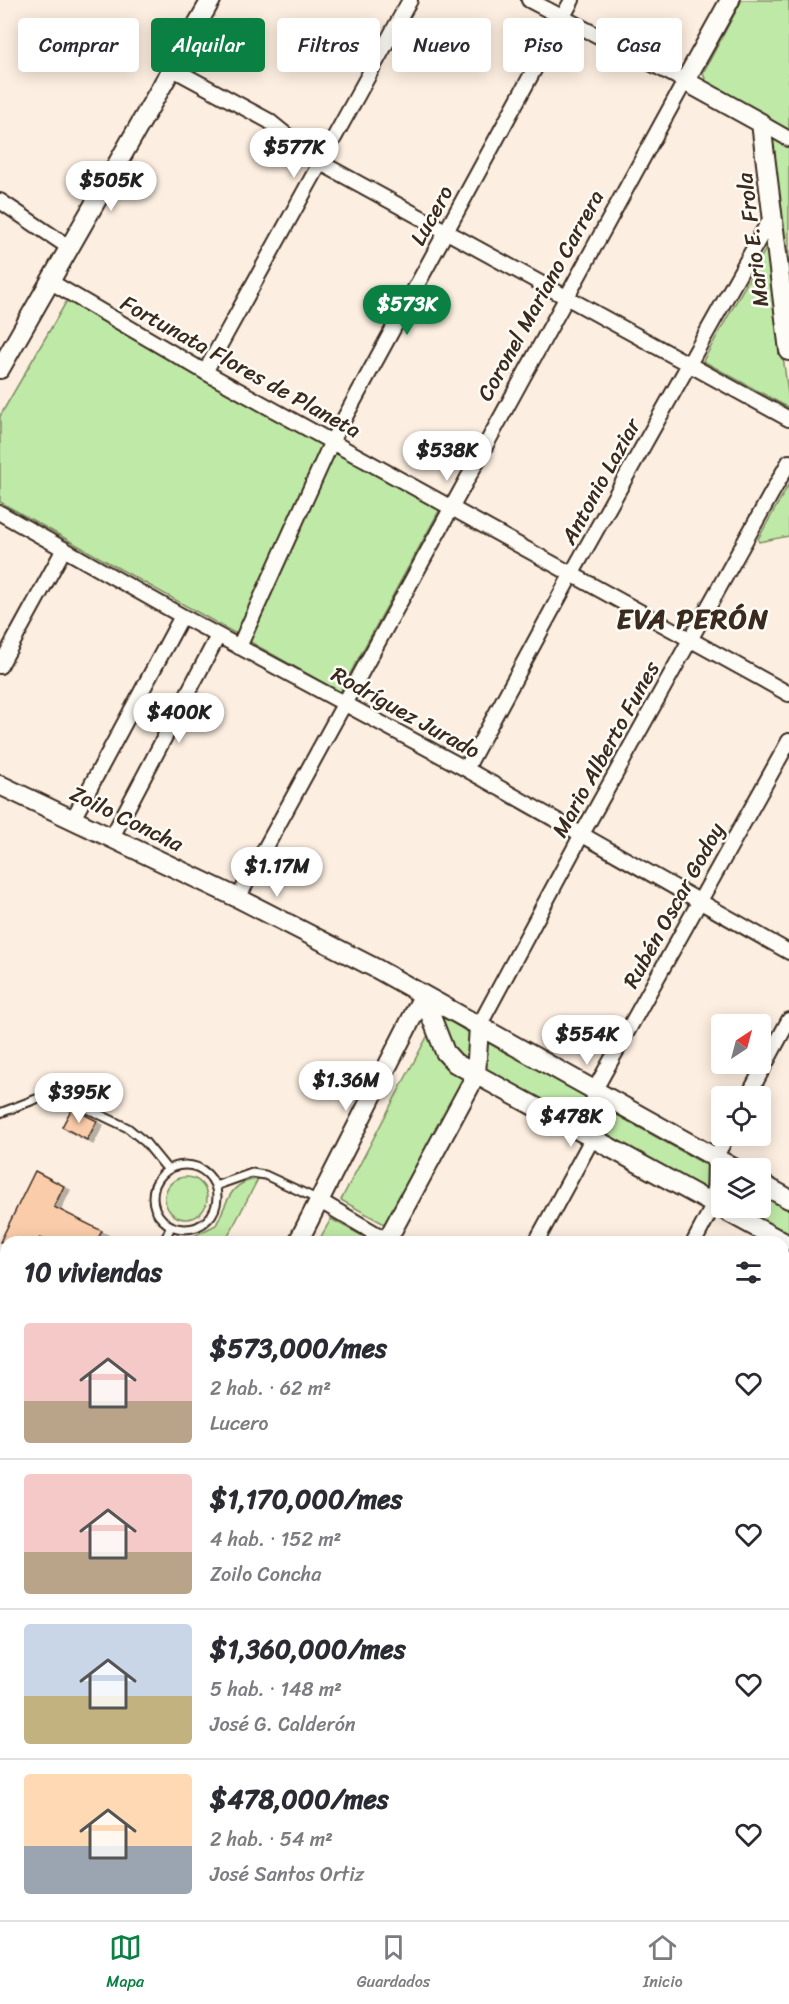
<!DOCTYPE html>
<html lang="es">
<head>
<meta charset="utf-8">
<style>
  body { margin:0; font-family:Sriracha,sans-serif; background:#f2f2f3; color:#2b2b33; height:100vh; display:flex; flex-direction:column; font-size:22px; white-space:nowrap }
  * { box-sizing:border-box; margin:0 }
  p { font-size:20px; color:#7c7c81 }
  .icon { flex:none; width:33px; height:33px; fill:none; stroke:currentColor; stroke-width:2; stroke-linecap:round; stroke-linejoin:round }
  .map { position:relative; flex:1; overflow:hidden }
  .panel { position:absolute; left:0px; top:1236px; width:789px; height:684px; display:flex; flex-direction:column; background:#fff; border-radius:18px 18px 0 0; box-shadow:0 3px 15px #0003 }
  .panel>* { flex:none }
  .guide { position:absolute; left:18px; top:18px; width:753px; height:54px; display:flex; gap:12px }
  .needle { width:39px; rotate:36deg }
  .fabs { position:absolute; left:711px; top:1014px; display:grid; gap:12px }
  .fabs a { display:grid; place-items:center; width:60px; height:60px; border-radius:6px; background:#fff; box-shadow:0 3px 15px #0003; font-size:30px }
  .price { position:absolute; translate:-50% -51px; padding:0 14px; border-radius:21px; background:#fff; color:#222; font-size:20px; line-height:39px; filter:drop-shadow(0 2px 3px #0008) }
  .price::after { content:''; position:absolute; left:50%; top:36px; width:18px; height:14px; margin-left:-9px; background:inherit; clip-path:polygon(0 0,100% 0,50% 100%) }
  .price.on { background:#0b8043; color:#fff }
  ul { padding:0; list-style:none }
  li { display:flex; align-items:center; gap:18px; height:150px; padding:0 24px }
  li+li { border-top:2px solid #e1e1e2 }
  li span { display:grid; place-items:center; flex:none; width:168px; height:120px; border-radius:6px; color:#555 }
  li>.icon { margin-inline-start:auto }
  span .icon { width:72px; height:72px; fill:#fffc; stroke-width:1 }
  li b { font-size:26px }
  h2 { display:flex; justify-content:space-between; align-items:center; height:72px; padding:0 24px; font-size:26px }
  .tag { padding:0 21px; border-radius:6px; background:#fff; box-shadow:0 3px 15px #0003; font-size:21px; line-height:54px }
  .tag.on { background:#0b8043; color:#fff }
  .dock { display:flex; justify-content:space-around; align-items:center; height:84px; border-top:2px solid #e1e1e2; background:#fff; font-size:16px; color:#7c7c81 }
  .dock a { display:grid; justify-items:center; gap:3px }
  .dock .on { color:#0b8043 }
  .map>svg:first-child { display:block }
</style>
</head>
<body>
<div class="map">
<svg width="789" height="1920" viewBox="0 0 789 1920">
  <defs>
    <filter id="shadow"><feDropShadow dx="6" dy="4" stdDeviation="0" flood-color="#0004"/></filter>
  </defs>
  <rect width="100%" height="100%" fill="#fceee0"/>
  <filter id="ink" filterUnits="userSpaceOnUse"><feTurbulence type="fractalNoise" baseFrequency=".0167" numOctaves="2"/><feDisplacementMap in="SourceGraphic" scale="12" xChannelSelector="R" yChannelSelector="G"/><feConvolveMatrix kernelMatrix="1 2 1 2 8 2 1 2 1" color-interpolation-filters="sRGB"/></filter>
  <g filter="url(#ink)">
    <path fill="#bfe9a6" stroke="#7d8a62" stroke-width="1.5" d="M742 0H789V130L707 84 703 73Z
      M771 137 789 147V276Z
      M768 245 789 401V408L703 361Z
      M69 297 440 509 340 692 0 502V416Z
      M789 484V536L759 542 758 539Z
      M441 1016 471 1034 469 1060C450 1050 447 1036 441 1016Z
      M428 1035 439 1061 465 1077 386 1225 341 1200Z
      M486 1041 586 1095 581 1119 483 1070Z
      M608 1110 708 1166 706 1189 607 1134Z
      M165 1198a21 21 0 1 1 42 0a21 21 0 1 1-42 0Z
      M258 1179 225 1242H174L177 1238H190L216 1225C228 1203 228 1182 258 1179Z
      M761 1195 789 1210V1234L741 1208H760Z
      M331 1219 374 1242H318Z
      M6 1819V1896L0 1892V1830Z"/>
    <path fill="#fbccaa" stroke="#3b2a1e" stroke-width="1.5" filter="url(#shadow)" d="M72 1108 97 1121 87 1140 62 1127Z
      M35 1171 64 1186 54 1207 102 1231 96 1242H49L40 1238 38 1242H0Z"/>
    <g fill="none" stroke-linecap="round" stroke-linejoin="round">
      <defs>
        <path id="service" d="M0 1113 44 1096 63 1097 128 1128 145 1142 168 1170
          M153 1197a32 32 0 1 1 64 0a32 32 0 1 1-64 0Z
          M215 1186 252 1173 265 1175 319 1200
          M164 1242 171 1226
          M0 1467 6 1468
          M0 1590 6 1577"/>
        <path id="minor" d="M173 69 269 121 321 163 789 419
          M761 123 789 139
          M0 201 70 248
          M51 282 205 372 789 694
          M205 372 410 0
          M0 513 182 616 466 769 789 952
          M239 647 332 441 572 0
          M0 666 64 549
          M466 769 571 575 773 214
          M73 819 182 616
          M112 837 218 636
          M238 898 685 81 529 0
          M479 1026 582 834 789 462
          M748 1096 789 1020
          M320 1201 390 1242
          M536 1242 592 1139 594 1091 789 741
          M694 1242 714 1204 715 1158 727 1136
          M783 1359 789 1348
          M783 1456 789 1459
          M783 1632 789 1621
          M783 1747 789 1751
          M529 1914 540 1920
          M165 1920 169 1914
          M323 1920 326 1914
          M474 1920 477 1914
          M626 1920 630 1914
          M782 1920 789 1906"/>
        <path id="tertiary" d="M730 0 685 81 761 123 789 351
          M0 369 211 0
          M0 785 238 898 377 969 734 1168
          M423 996 445 1052 455 1063 783 1242
          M760 1183 789 1199
          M298 1242 423 996
          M386 1242 476 1075 479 1026
          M0 1813 6 1801
          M0 1901 6 1905
          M22 1914 33 1920"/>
      </defs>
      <use href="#service" stroke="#3b2a1e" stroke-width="11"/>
      <use href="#minor" stroke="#3b2a1e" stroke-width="18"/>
      <use href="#tertiary" stroke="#3b2a1e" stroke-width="22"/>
      <use href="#service" stroke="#fdfcf7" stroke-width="7"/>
      <use href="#minor" stroke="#fdfcf7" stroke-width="14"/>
      <use href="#tertiary" stroke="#fdfcf7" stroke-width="18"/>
    </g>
  </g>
  <g text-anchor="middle" stroke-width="5" stroke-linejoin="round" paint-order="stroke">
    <g font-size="22" fill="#3b2a1e" stroke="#fdfcf7">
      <text transform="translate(431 215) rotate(-61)" y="8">Lucero</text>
      <text transform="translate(752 240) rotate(-97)" y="8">Mario E. Frola</text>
      <text transform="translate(540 295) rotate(-61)" y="8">Coronel Mariano Carrera</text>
      <text transform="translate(241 366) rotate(29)" y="8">Fortunata Flores de Planeta</text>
      <text transform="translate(600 481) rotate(-61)" y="8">Antonio Laziar</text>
      <text transform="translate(406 712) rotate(29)" y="8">Rodríguez Jurado</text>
      <text transform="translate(605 749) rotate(-61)" y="8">Mario Alberto Funes</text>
      <text transform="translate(127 818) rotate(26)" y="8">Zoilo Concha</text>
      <text transform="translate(673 905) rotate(-61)" y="8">Rubén Oscar Godoy</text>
    </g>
    <g font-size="28" font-weight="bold" letter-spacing="1.5" fill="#3b2a1e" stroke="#fdfcf7">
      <text x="693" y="628">EVA PERÓN</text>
    </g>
  </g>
</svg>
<div class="fabs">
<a><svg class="needle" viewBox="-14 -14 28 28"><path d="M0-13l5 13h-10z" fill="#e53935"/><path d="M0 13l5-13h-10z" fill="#7c7c81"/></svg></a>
<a><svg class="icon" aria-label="locate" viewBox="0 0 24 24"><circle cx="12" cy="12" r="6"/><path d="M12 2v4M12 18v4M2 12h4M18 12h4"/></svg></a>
<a><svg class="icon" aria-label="layers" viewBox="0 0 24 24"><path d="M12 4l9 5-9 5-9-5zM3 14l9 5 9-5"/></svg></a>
</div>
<b class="price" style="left:294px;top:179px">$577K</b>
<b class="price" style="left:111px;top:212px">$505K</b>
<b class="price on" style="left:407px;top:336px">$573K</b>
<b class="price" style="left:447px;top:482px">$538K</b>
<b class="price" style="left:179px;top:744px">$400K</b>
<b class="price" style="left:277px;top:898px">$1.17M</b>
<b class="price" style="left:587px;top:1066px">$554K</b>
<b class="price" style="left:346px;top:1112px">$1.36M</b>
<b class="price" style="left:79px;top:1124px">$395K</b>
<b class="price" style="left:571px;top:1148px">$478K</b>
<div class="guide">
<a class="tag">Comprar</a>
<a class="tag on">Alquilar</a>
<a class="tag">Filtros</a>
<a class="tag">Nuevo</a>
<a class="tag">Piso</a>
<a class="tag">Casa</a>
</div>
<section class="panel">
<h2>10 viviendas<svg class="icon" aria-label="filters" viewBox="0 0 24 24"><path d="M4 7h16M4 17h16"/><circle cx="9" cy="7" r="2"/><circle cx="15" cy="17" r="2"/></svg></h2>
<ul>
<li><span style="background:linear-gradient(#f6c9c9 65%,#b9a48a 0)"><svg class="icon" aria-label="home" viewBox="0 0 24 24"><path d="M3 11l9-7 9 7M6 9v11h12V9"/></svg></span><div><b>$573,000/mes</b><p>2 hab. · 62 m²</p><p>Lucero</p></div><svg class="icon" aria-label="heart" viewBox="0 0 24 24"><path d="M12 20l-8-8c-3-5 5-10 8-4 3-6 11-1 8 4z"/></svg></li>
<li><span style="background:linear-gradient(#f6c9c9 65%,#b9a48a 0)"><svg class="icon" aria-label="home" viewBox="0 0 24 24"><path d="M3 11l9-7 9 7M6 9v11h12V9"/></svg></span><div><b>$1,170,000/mes</b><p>4 hab. · 152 m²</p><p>Zoilo Concha</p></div><svg class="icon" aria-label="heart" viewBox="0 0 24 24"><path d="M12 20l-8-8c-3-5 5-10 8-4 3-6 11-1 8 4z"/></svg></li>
<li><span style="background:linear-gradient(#c9d6e8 60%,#c2b280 0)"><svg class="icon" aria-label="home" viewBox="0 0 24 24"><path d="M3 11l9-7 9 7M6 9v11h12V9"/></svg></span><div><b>$1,360,000/mes</b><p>5 hab. · 148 m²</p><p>José G. Calderón</p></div><svg class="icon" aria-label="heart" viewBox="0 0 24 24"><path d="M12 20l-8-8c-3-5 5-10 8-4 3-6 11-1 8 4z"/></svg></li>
<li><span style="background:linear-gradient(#ffd9b3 60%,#9aa5b1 0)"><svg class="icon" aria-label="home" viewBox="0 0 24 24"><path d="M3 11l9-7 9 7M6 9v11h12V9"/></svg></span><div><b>$478,000/mes</b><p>2 hab. · 54 m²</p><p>José Santos Ortiz</p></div><svg class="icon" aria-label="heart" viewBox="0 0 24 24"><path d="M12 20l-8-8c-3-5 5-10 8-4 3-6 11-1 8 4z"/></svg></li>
</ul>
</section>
</div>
<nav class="dock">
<a class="on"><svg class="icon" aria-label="map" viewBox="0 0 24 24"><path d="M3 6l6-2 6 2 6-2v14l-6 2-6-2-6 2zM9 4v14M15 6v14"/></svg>Mapa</a>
<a><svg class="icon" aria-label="saved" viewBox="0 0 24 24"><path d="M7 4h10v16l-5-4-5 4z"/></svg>Guardados</a>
<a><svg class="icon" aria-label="home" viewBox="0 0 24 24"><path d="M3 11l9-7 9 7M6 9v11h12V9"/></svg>Inicio</a>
</nav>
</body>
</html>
